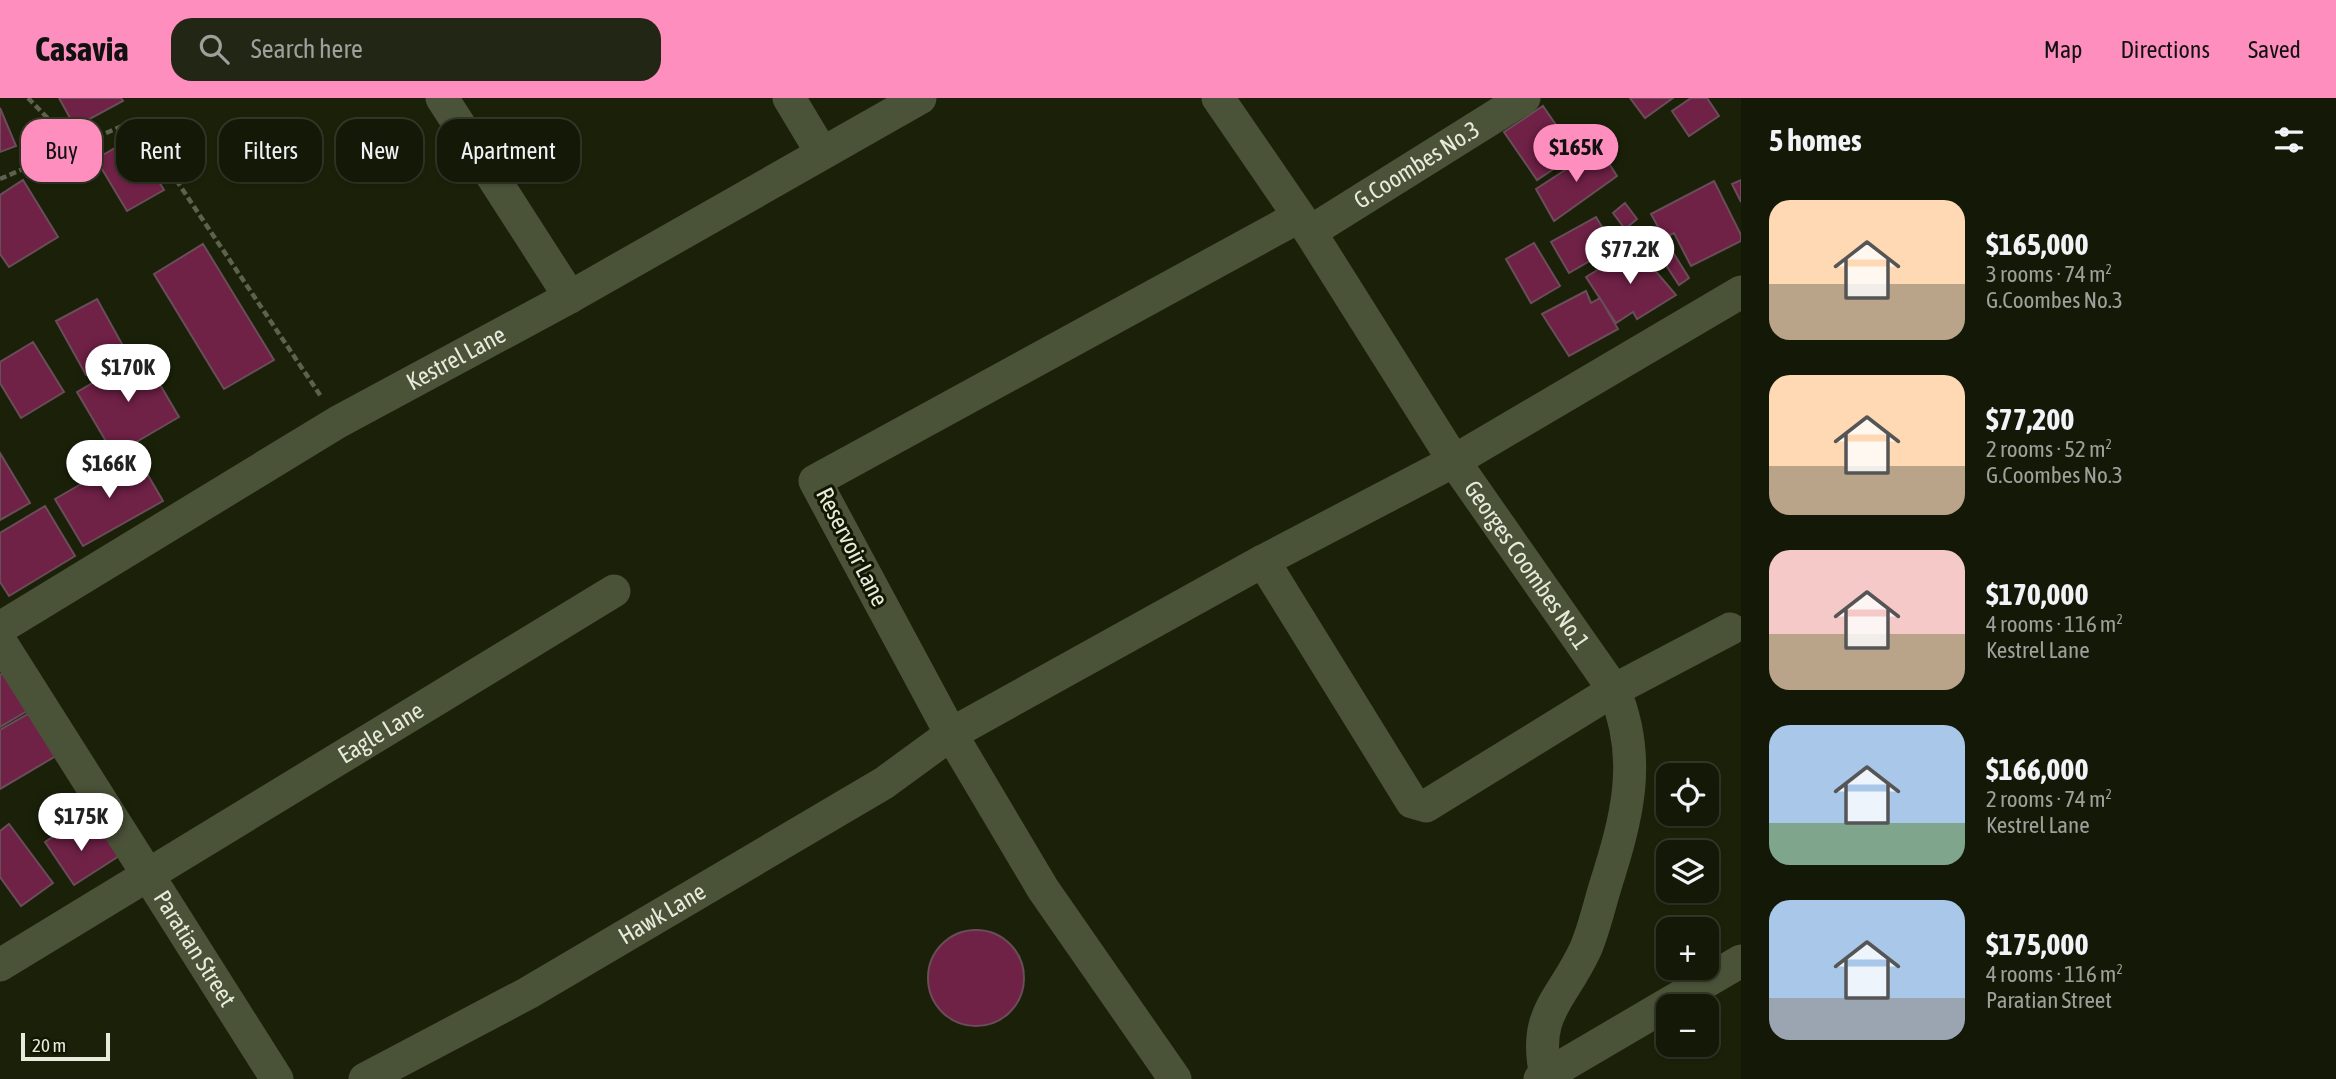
<!DOCTYPE html>
<html lang="en">
<head>
<meta charset="utf-8">
<style>
  body { margin:0; font-family:"Asap Condensed",sans-serif; background:#212615; color:#f1f3f6; height:100vh; display:flex; flex-direction:column; font-size:26px; white-space:nowrap }
  * { box-sizing:border-box; margin:0 }
  p { font-size:23px; color:#9da09b }
  .icon { flex:none; width:38px; height:38px; fill:none; stroke:currentColor; stroke-width:2; stroke-linecap:round; stroke-linejoin:round }
  .map { position:relative; flex:1; overflow:hidden }
  .sheet { display:flex; flex-direction:column; background:#141907; width:595px }
  .sheet>* { flex:none }
  .top-card { position:absolute; left:21px; top:21px; width:665px; height:63px; display:flex; gap:14px }
  .buttons { position:absolute; left:1656px; top:665px; display:grid; gap:14px }
  .buttons a { display:grid; place-items:center; width:63px; height:63px; border-radius:14px; background:#141907; box-shadow:0 2px 5px #0004,0 0 0 2px #333828; font-size:35px }
  .scale { position:absolute; left:21px; bottom:18px; width:89px; box-sizing:border-box; padding-left:7px; border:4px solid #e6ebdc; border-top:0; font-size:19px; line-height:24px; white-space:nowrap; color:#e6ebdc; -webkit-text-stroke:5px #121702; paint-order:stroke }
  .price { position:absolute; translate:-50% -60px; padding:0 16px; border-radius:24px; background:#fff; color:#222; font-size:23px; line-height:46px; filter:drop-shadow(0 2px 4px #0008) }
  .price::after { content:''; position:absolute; left:50%; top:42px; width:21px; height:16px; margin-left:-10px; background:inherit; clip-path:polygon(0 0,100% 0,50% 100%) }
  .price.on { background:#fe8ebd; color:#111 }
  ul { padding:0; list-style:none }
  li { display:flex; align-items:center; gap:21px; height:175px; padding:0 28px }
  li span { display:grid; place-items:center; flex:none; width:196px; height:140px; border-radius:21px; color:#555 }
  li>.icon { margin-inline-start:auto }
  span .icon { width:84px; height:84px; fill:#fffc; stroke-width:1 }
  li b { font-size:30px }
  h2 { display:flex; justify-content:space-between; align-items:center; height:84px; padding:0 28px; font-size:30px }
  .pill { padding:0 24px; border-radius:21px; background:#141907; box-shadow:0 2px 5px #0004,0 0 0 2px #333828; font-size:24px; line-height:63px }
  .pill.on { background:#fe8ebd; color:#111 }
  header { display:flex; align-items:center; gap:42px; box-sizing:border-box; height:98px; padding:0 35px; background:#fe8ebd; color:#111 }
  header strong { font-size:33px }
  nav { display:flex; gap:38px; margin-inline-start:auto; font-size:24px }
  .search { width:490px; height:63px; background:#212615; display:flex; align-items:center; gap:18px; box-sizing:border-box; padding:0 24px; border-radius:21px; color:#9da09b; font-size:26px }
  main { display:flex; flex:1; min-height:0 }
  .map>svg:first-child { display:block }
</style>
</head>
<body>
<header>
<strong>Casavia</strong>
<div class="search"><svg class="icon" aria-label="search" viewBox="0 0 24 24"><circle cx="10" cy="10" r="6"/><path d="M15 15l6 6"/></svg>Search here</div>
<nav><a>Map</a><a>Directions</a><a>Saved</a></nav>
</header>
<main>
<div class="map">
<svg width="1741" height="981" viewBox="0 0 1741 981">
  <rect width="100%" height="100%" fill="#1b2109"/>
  <path fill="#6f2146" stroke="#694d58" stroke-width="2" d="M59 0H121L123 3 75 29Z
    M1630 0H1673L1645 20Z
    M1691 0H1707L1719 18 1689 38 1672 13Z
    M1543 8 1576 56 1537 82 1504 34Z
    M0 10 16 48 0 54Z
    M132 40 164 92 127 113 96 61Z
    M1599 50 1617 78 1554 123 1536 91Z
    M23 82 58 139 9 169 0 156V97Z
    M1741 82V104L1732 86Z
    M1714 83 1741 137V143L1691 168 1674 135 1664 140 1651 116Z
    M1625 105 1637 121 1625 131 1613 115Z
    M1596 119 1614 149 1569 175 1551 144Z
    M1534 145 1560 188 1531 205 1506 161Z
    M203 146 274 262 224 291 154 176Z
    M1669 148 1689 180 1679 187 1658 155Z
    M1635 149 1676 197 1637 221 1633 214 1616 225 1586 179Z
    M1586 193 1591 205 1600 200 1618 231 1569 258 1542 216Z
    M97 201 127 255 86 277 56 223Z
    M33 244 64 294 21 320 0 285V264Z
    M142 256 179 319 114 357 77 294Z
    M0 355 30 405 0 422Z
    M135 355 163 403 83 448 55 401Z
    M45 408 75 458 9 498 0 484V435Z
    M11 570 34 609 0 629V577Z
    M40 609 66 652 0 691V632Z
    M9 726 53 785 21 808 0 779V733Z
    M71 727 82 743 100 731 119 758 74 787 45 744Z
    M928 880a48 48 0 1 1 96 0a48 48 0 1 1-96 0Z"/>
  <g fill="none" stroke-linecap="round" stroke-linejoin="round">
    <path stroke="#5c624d" stroke-width="4.5" stroke-dasharray="7 3.5" stroke-linecap="butt" d="M28 0 75 48
      M0 81 136 22 322 300"/>
    <g stroke="#4a5238" stroke-width="33">
      <path d="M442 0 570 199"/>
      <path d="M789 0 822 55"/>
      <path id="s1" d="M1218 0 1310 134 1454 363 1614 592C1643 661 1627 720 1605 789 1599 809 1594 831 1586 850 1562 903 1532 914 1546 978"/>
      <path id="s2" d="M1310 134 1524 0"/>
      <path d="M1263 463 1412 704 1426 708 1614 592 1730 531"/>
      <path id="s3" d="M0 530 338 324 570 199 920 0"/>
      <path id="s4" d="M0 543 277 981"/>
      <path id="s5" d="M0 867 614 493"/>
      <path id="s6" d="M365 981 528 895 884 685 951 636 1263 463 1454 363 1741 194"/>
      <path d="M1175 981 1043 791 951 636 815 383 1298 119"/>
      <path d="M1540 981 1741 863"/>
    </g>
  </g>
  <g text-anchor="middle" stroke-width="6" stroke-linejoin="round" paint-order="stroke">
    <g font-size="24" fill="#e6ebdc" stroke="#121702">
      <text dy="8" stroke="none"><textPath href="#s2" startOffset="126">G.Coombes No.3</textPath></text>
      <text dy="8" stroke="none"><textPath href="#s3" startOffset="530">Kestrel Lane</textPath></text>
      <text transform="translate(852 449) rotate(63)" y="8">Reservoir Lane</text>
      <text dy="8" stroke="none"><textPath href="#s1" startOffset="560">Georges Coombes No.1</textPath></text>
      <text dy="8" stroke="none"><textPath href="#s5" startOffset="446">Eagle Lane</textPath></text>
      <text dy="8" stroke="none"><textPath href="#s6" startOffset="340">Hawk Lane</textPath></text>
      <text dy="8" stroke="none"><textPath href="#s4" startOffset="364">Paratian Street</textPath></text>
    </g>
  </g>
</svg>
<div class="buttons">
<a><svg class="icon" aria-label="locate" viewBox="0 0 24 24"><circle cx="12" cy="12" r="6"/><path d="M12 2v4M12 18v4M2 12h4M18 12h4"/></svg></a>
<a><svg class="icon" aria-label="layers" viewBox="0 0 24 24"><path d="M12 4l9 5-9 5-9-5zM3 14l9 5 9-5"/></svg></a>
<a>+</a>
<a>−</a>
</div>
<div class="scale">20 m</div>
<b class="price on" style="left:1576px;top:86px">$165K</b>
<b class="price" style="left:1630px;top:188px">$77.2K</b>
<b class="price" style="left:128px;top:306px">$170K</b>
<b class="price" style="left:109px;top:402px">$166K</b>
<b class="price" style="left:81px;top:755px">$175K</b>
<div class="top-card">
<a class="pill on">Buy</a>
<a class="pill">Rent</a>
<a class="pill">Filters</a>
<a class="pill">New</a>
<a class="pill">Apartment</a>
</div>
</div>
<section class="sheet">
<h2>5 homes<svg class="icon" aria-label="filters" viewBox="0 0 24 24"><path d="M4 7h16M4 17h16"/><circle cx="9" cy="7" r="2"/><circle cx="15" cy="17" r="2"/></svg></h2>
<ul>
<li><span style="background:linear-gradient(#ffd9b3 60%,#b9a48a 0)"><svg class="icon" aria-label="home" viewBox="0 0 24 24"><path d="M3 11l9-7 9 7M6 9v11h12V9"/></svg></span><div><b>$165,000</b><p>3 rooms · 74 m²</p><p>G.Coombes No.3</p></div></li>
<li><span style="background:linear-gradient(#ffd9b3 65%,#b9a48a 0)"><svg class="icon" aria-label="home" viewBox="0 0 24 24"><path d="M3 11l9-7 9 7M6 9v11h12V9"/></svg></span><div><b>$77,200</b><p>2 rooms · 52 m²</p><p>G.Coombes No.3</p></div></li>
<li><span style="background:linear-gradient(#f6c9c9 60%,#b9a48a 0)"><svg class="icon" aria-label="home" viewBox="0 0 24 24"><path d="M3 11l9-7 9 7M6 9v11h12V9"/></svg></span><div><b>$170,000</b><p>4 rooms · 116 m²</p><p>Kestrel Lane</p></div></li>
<li><span style="background:linear-gradient(#a9c7e8 70%,#7fa58c 0)"><svg class="icon" aria-label="home" viewBox="0 0 24 24"><path d="M3 11l9-7 9 7M6 9v11h12V9"/></svg></span><div><b>$166,000</b><p>2 rooms · 74 m²</p><p>Kestrel Lane</p></div></li>
<li><span style="background:linear-gradient(#a9c7e8 70%,#9aa5b1 0)"><svg class="icon" aria-label="home" viewBox="0 0 24 24"><path d="M3 11l9-7 9 7M6 9v11h12V9"/></svg></span><div><b>$175,000</b><p>4 rooms · 116 m²</p><p>Paratian Street</p></div></li>
</ul>
</section>
</main>
</body>
</html>
